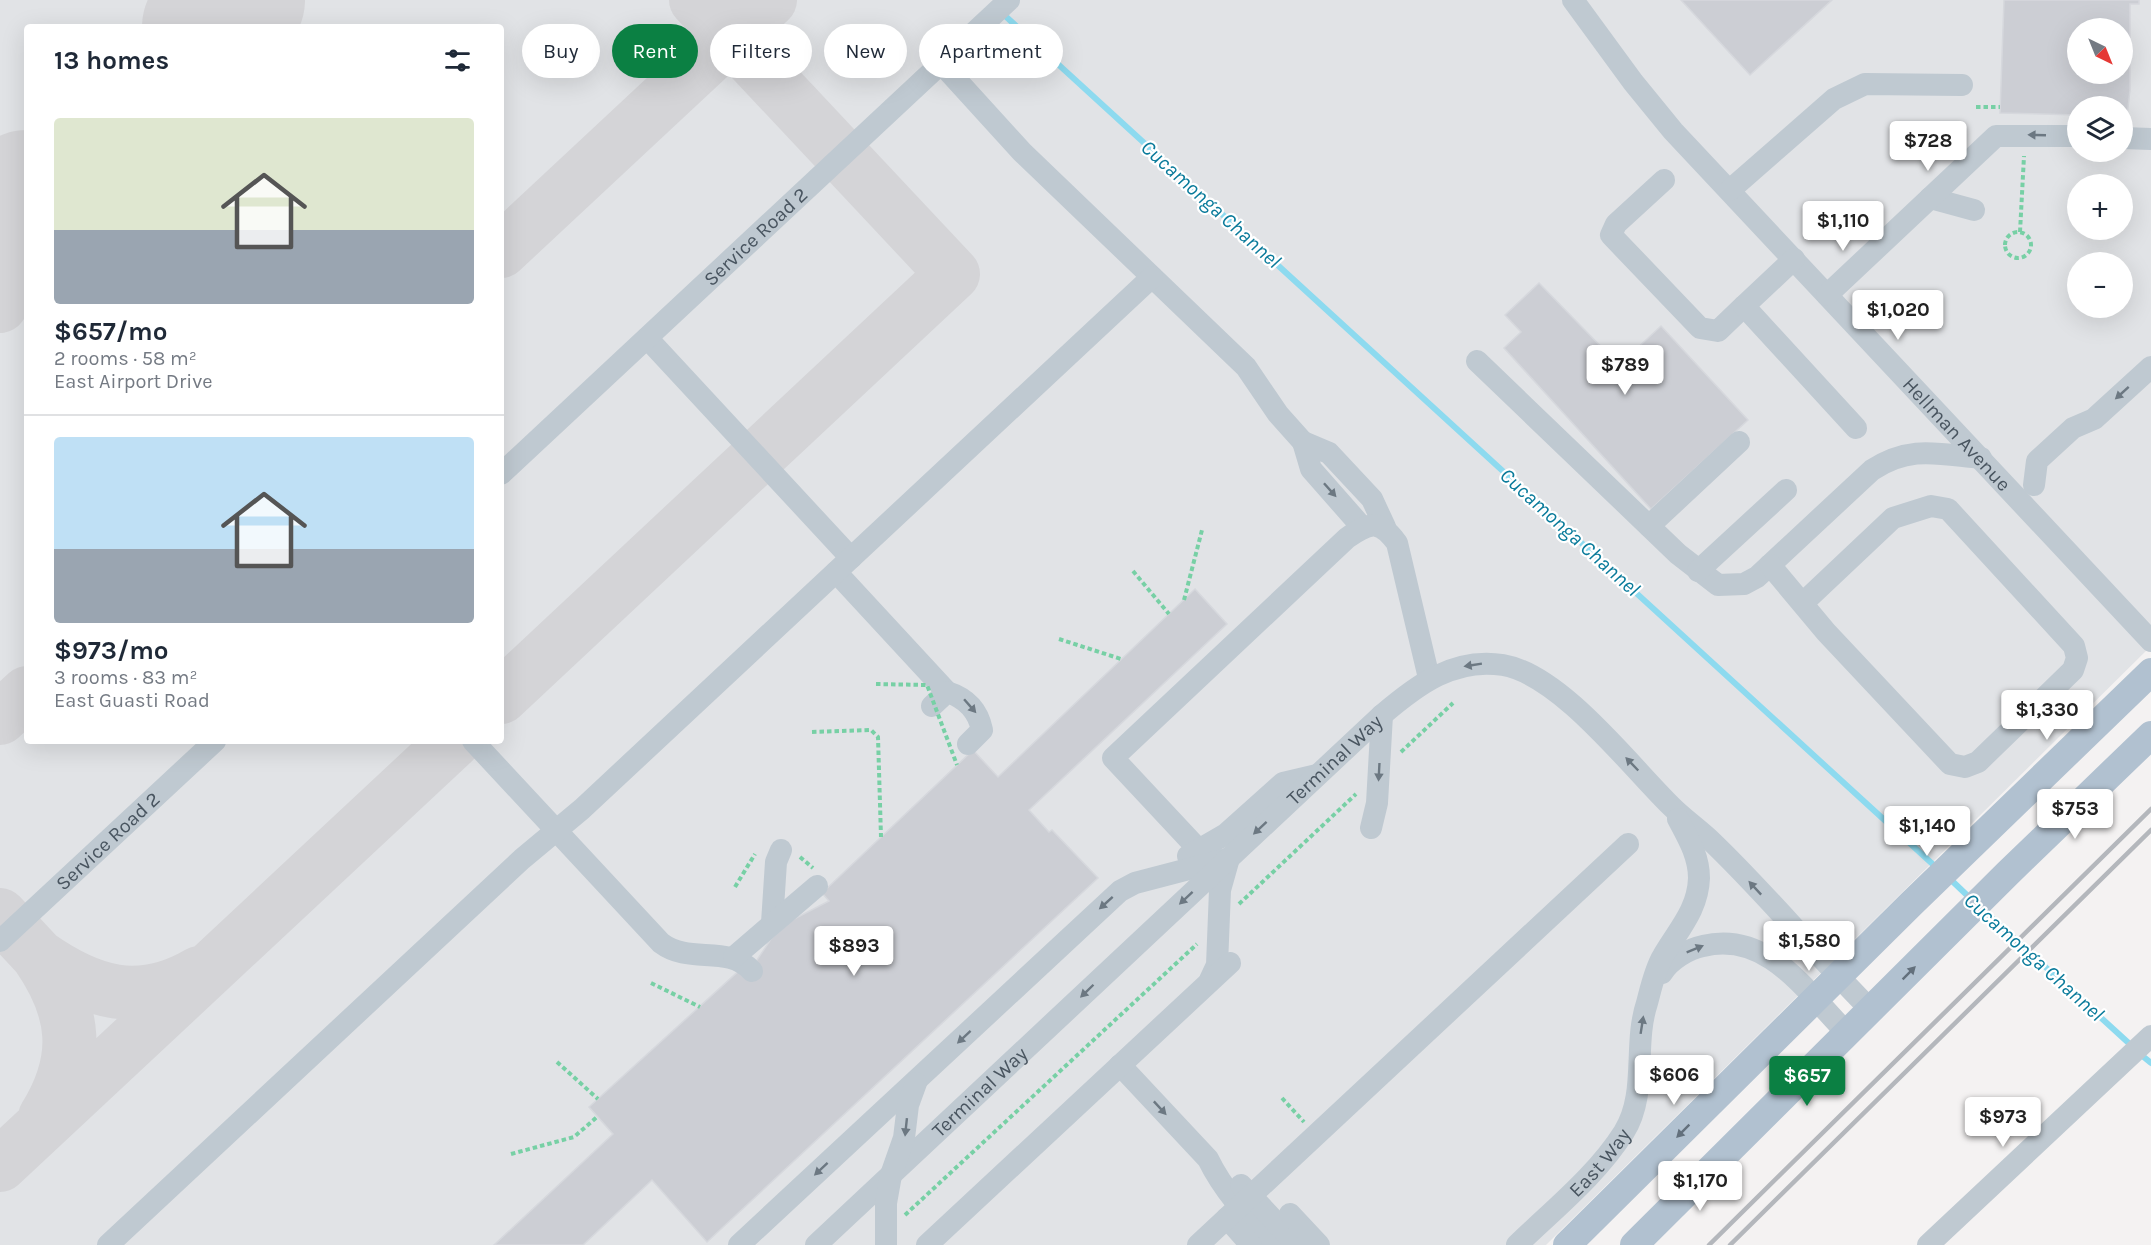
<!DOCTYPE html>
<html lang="en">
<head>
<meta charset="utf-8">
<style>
  body { margin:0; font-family:Karla,sans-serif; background:#f2f2f3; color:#1f2937; height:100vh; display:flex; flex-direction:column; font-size:22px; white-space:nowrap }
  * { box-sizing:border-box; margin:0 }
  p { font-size:20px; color:#747a83 }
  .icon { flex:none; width:33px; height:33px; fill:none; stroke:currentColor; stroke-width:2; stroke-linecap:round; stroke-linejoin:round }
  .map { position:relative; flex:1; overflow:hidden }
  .drawer { position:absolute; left:24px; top:24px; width:480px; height:720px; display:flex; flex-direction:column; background:#fff; border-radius:6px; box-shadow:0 6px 24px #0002 }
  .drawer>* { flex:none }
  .guide { position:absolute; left:522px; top:24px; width:570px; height:54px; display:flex; gap:12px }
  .needle { width:39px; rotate:137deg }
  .tools { position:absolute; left:2067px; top:18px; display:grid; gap:12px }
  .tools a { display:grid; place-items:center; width:66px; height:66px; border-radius:50%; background:#fff; box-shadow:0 6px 24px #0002; font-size:30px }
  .price { position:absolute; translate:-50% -51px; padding:0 14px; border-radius:6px; background:#fff; color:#222; font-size:20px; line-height:39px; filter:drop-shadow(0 2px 3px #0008) }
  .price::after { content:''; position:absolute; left:50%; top:36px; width:18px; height:14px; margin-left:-9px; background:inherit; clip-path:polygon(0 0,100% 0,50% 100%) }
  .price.active { background:#0b8043; color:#fff }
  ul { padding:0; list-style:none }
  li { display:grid; align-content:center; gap:12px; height:318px; padding:0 30px }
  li+li { border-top:2px solid #e0e1e3 }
  li span { display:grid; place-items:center; height:186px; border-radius:6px; color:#555 }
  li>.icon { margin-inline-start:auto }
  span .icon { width:108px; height:108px; fill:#fffc; stroke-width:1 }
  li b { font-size:26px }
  h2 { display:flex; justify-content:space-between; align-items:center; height:72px; padding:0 30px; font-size:26px }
  .pill { padding:0 21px; border-radius:27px; background:#fff; box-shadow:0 6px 24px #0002; font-size:21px; line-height:54px }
  .pill.active { background:#0b8043; color:#fff }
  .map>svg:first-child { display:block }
</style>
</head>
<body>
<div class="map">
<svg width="2151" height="1245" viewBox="0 0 2151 1245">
  <rect width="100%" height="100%" fill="#f4f2f2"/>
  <path fill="#e1e3e6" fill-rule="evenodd" d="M0 0H2151V646L1546 1245H0ZM27 27H501V741H27ZM2078 28H2122V74H2078ZM2078 106H2122V152H2078ZM2078 184H2122V230H2078ZM2078 262H2122V308H2078Z"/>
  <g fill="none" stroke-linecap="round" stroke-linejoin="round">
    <path stroke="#8ddaef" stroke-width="6" d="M1002 13 1938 869
      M1948 877 1971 899
      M1983 910 2133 1047
      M2140 1054 2151 1063"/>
    <path stroke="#d4d4d7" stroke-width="54" d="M229 27 253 0
      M501 251 770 0
      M0 306 27 269
      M501 697 953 274 696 0
      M0 718 27 693
      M0 915 56 975
      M45 1117C81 1059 76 1011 38 956 91 993 139 1008 199 973
      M0 1165 454 741"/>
    <path stroke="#d4d4d7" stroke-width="134" d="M209 27 238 0
      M0 222 27 197"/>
  </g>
  <path fill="#ccced4" stroke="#d6d8dd" stroke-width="1.5" fill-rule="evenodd" d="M1681 0H1832L1750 75Z
    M2004 0H2139V4H2130V90L2127 117H2122V106H2078V115L2000 113ZM2078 28H2122V74H2078Z
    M1539 283 1619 365 1661 326 1748 420 1651 509 1504 348 1521 332 1505 315Z
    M1195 589 1227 624 1029 810 1049 832 1052 830 1098 878 707 1242 652 1180 583 1245H494L613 1134 589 1107 742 968 755 963 771 939 792 920 829 901 822 893 973 750 998 777Z"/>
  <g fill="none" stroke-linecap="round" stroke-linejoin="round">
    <path stroke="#77d0a5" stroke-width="4" stroke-dasharray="4.5 3" stroke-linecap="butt" d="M1976 107H2000
      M2020 232 2024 156
      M2005 245a13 13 0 1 1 26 0a13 13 0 1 1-26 0Z
      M1133 571 1169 614
      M1184 600 1202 530
      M1059 639 1121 659
      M812 732 871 730 878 737 881 837
      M1401 752 1453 703
      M800 857 813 868
      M735 887 755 854
      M1239 904 1356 794
      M651 983 700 1007
      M557 1062 598 1099
      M1282 1098 1304 1122
      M511 1154 574 1137 597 1117
      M905 1215 1197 944"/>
    <g stroke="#bfc9d1" stroke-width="22">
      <path id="s1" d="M1573 0 1633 82 1673 131 2151 641"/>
      <path d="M941 63 1022 152 1246 367 1278 414 1303 442"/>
      <path d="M2122 138 2151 139"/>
      <path d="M1664 180 1616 224 1611 235 1700 328 1718 331 1744 306"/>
      <path d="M1730 190 1834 99 1865 84 1962 85"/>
      <path d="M1930 198 1974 210"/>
      <path d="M1794 259 1744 306 1856 428"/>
      <path d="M1827 295 1996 136H2078"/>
      <path d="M647 338 851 558"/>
      <path d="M1477 361 1678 554 1718 585 1744 584 1757 577 1872 470C1910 445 1938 454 1981 458"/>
      <path id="s2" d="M501 474 1009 0"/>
      <path d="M2034 485 2037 461 2073 428 2094 419 2151 367"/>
      <path d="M1649 526 1739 442"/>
      <path d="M1362 527 1311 469 1303 442 1329 453 1372 499 1385 527"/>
      <path d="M1770 565 1826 632 1950 764 1965 767 1978 762 2073 670 2077 658 2074 646 1948 509 1931 506 1893 518 1804 602"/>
      <path d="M1698 571 1786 490"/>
      <path d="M836 572 947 692"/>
      <path d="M932 706 947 692C966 698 978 710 982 730L968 744"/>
      <path d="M473 741 661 943C690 965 727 944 752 971"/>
      <path d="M1371 828 1377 803 1382 715"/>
      <path d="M1199 850 1113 758 1347 538C1370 522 1379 519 1397 543L1429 678"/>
      <path d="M1188 856 1226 834 1283 783 1317 775"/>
      <path d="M772 923 776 862 781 850"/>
      <path id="s3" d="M0 941 215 741"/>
      <path d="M734 957 817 886"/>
      <path d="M1662 973C1670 960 1688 949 1703 946 1768 930 1807 993 1847 1033"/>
      <path d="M1210 980 1217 965 1220 890 1229 858"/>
      <path d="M1120 1065 1208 1159C1224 1192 1249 1218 1274 1245"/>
      <path d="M1241 1185 1297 1245"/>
      <path d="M1290 1214 1319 1245"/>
      <path d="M1227 1218 1251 1245"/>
      <path d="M108 1245 522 859 582 809 1152 277"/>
      <path d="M739 1245 1120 891 1135 883 1223 860"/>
      <path id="s4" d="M816 1245 1382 715C1417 685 1454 657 1503 665 1561 675 1630 766 1671 806 1683 818 1697 828 1709 839 1766 893 1816 955 1871 1010"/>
      <path d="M886 1245V1203L891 1175 904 1138 908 1105 916 1083"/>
      <path d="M927 1245 1230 963"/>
      <path d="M1198 1245 1628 844"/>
      <path id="s5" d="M1517 1245C1553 1210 1597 1175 1624 1132 1648 1093 1633 1045 1647 1003 1651 988 1655 969 1663 956 1678 930 1698 910 1699 878 1699 856 1688 838 1678 819"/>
      <path d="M1928 1245 2151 1036"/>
    </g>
    <path stroke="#b1c1d0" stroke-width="28" d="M1567 1245 1911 904 2151 672
      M1634 1245 2008 873 2151 735"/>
    <path stroke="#b4b7bc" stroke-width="4.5" d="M1709 1245 2151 809
      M1730 1245 2151 830"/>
    <path stroke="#77d0a5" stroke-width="4" stroke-dasharray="4.5 3" stroke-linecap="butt" d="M876 684 927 685 957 765"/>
  </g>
  <defs><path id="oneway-solid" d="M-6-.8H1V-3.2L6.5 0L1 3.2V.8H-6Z" transform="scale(1.5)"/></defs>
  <g fill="#6c7882">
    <use href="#oneway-solid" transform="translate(2037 135) rotate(-178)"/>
    <use href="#oneway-solid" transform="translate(2122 393) rotate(138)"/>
    <use href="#oneway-solid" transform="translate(1330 490) rotate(48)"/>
    <use href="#oneway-solid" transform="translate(1473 665) rotate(171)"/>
    <use href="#oneway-solid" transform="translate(970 706) rotate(49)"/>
    <use href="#oneway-solid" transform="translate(1632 764) rotate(-134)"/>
    <use href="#oneway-solid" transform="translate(1379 772) rotate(93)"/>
    <use href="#oneway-solid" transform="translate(1260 828) rotate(137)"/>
    <use href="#oneway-solid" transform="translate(1755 888) rotate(-133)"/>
    <use href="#oneway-solid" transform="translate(1186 898) rotate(137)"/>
    <use href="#oneway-solid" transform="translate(1106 903) rotate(138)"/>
    <use href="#oneway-solid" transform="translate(1695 949) rotate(-22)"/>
    <use href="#oneway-solid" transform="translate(1087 991) rotate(136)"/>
    <use href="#oneway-solid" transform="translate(1642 1025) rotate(-81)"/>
    <use href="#oneway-solid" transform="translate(964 1037) rotate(137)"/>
    <use href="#oneway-solid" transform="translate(1160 1108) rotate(47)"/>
    <use href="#oneway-solid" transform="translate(906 1127) rotate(96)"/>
    <use href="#oneway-solid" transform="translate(821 1169) rotate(137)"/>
  </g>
  <g fill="#63707c">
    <use href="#oneway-solid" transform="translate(1909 973) rotate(-45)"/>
    <use href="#oneway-solid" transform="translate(1683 1131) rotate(135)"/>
  </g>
  <g text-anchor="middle" stroke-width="4.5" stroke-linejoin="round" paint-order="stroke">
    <g font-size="20" fill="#495560" stroke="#fff">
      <text dy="7" stroke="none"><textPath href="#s2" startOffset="348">Service Road 2</textPath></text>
      <text dy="7" stroke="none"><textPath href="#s1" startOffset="580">Hellman Avenue</textPath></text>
      <text dy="7" stroke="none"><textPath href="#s4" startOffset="710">Terminal Way</textPath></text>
      <text dy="7" stroke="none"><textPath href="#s3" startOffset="147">Service Road 2</textPath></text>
      <text dy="7" stroke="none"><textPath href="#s4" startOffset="224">Terminal Way</textPath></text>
      <text dy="7" stroke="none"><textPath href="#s5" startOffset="117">East Way</textPath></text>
    </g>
    <g font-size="21" font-style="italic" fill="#0a7b9b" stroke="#fff">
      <text transform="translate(1211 204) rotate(42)" y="7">Cucamonga Channel</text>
      <text transform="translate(1570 532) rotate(42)" y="7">Cucamonga Channel</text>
      <text transform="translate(2034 957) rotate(42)" y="7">Cucamonga Channel</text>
    </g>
  </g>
</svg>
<div class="tools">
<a><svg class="needle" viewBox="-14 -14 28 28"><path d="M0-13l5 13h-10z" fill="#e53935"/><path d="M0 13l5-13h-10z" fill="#747a83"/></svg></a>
<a><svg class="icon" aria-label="layers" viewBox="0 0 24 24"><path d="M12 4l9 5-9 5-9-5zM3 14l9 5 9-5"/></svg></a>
<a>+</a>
<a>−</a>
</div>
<b class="price" style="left:1928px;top:172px">$728</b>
<b class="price" style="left:1843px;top:252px">$1,110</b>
<b class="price" style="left:1898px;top:341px">$1,020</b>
<b class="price" style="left:1625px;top:396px">$789</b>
<b class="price" style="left:2047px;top:741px">$1,330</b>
<b class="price" style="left:2075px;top:840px">$753</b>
<b class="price" style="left:1927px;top:857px">$1,140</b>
<b class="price" style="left:1809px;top:972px">$1,580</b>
<b class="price" style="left:854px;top:977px">$893</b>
<b class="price" style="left:1674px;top:1106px">$606</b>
<b class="price active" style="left:1807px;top:1107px">$657</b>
<b class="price" style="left:2003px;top:1148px">$973</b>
<b class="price" style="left:1700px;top:1212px">$1,170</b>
<div class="guide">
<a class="pill">Buy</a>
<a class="pill active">Rent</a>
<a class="pill">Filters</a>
<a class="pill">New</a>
<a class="pill">Apartment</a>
</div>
<section class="drawer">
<h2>13 homes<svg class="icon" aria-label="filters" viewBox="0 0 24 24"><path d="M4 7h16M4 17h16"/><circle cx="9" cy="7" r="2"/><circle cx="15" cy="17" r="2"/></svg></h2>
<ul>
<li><span style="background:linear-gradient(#dfe7d0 60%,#9aa5b1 0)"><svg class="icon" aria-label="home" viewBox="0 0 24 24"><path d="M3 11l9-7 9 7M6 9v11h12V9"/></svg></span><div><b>$657/mo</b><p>2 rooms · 58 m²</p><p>East Airport Drive</p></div></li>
<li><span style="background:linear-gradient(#bfe0f5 60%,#9aa5b1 0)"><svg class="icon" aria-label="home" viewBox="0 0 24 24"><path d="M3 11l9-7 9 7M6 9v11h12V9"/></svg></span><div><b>$973/mo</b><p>3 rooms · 83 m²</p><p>East Guasti Road</p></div></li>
</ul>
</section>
</div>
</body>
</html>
